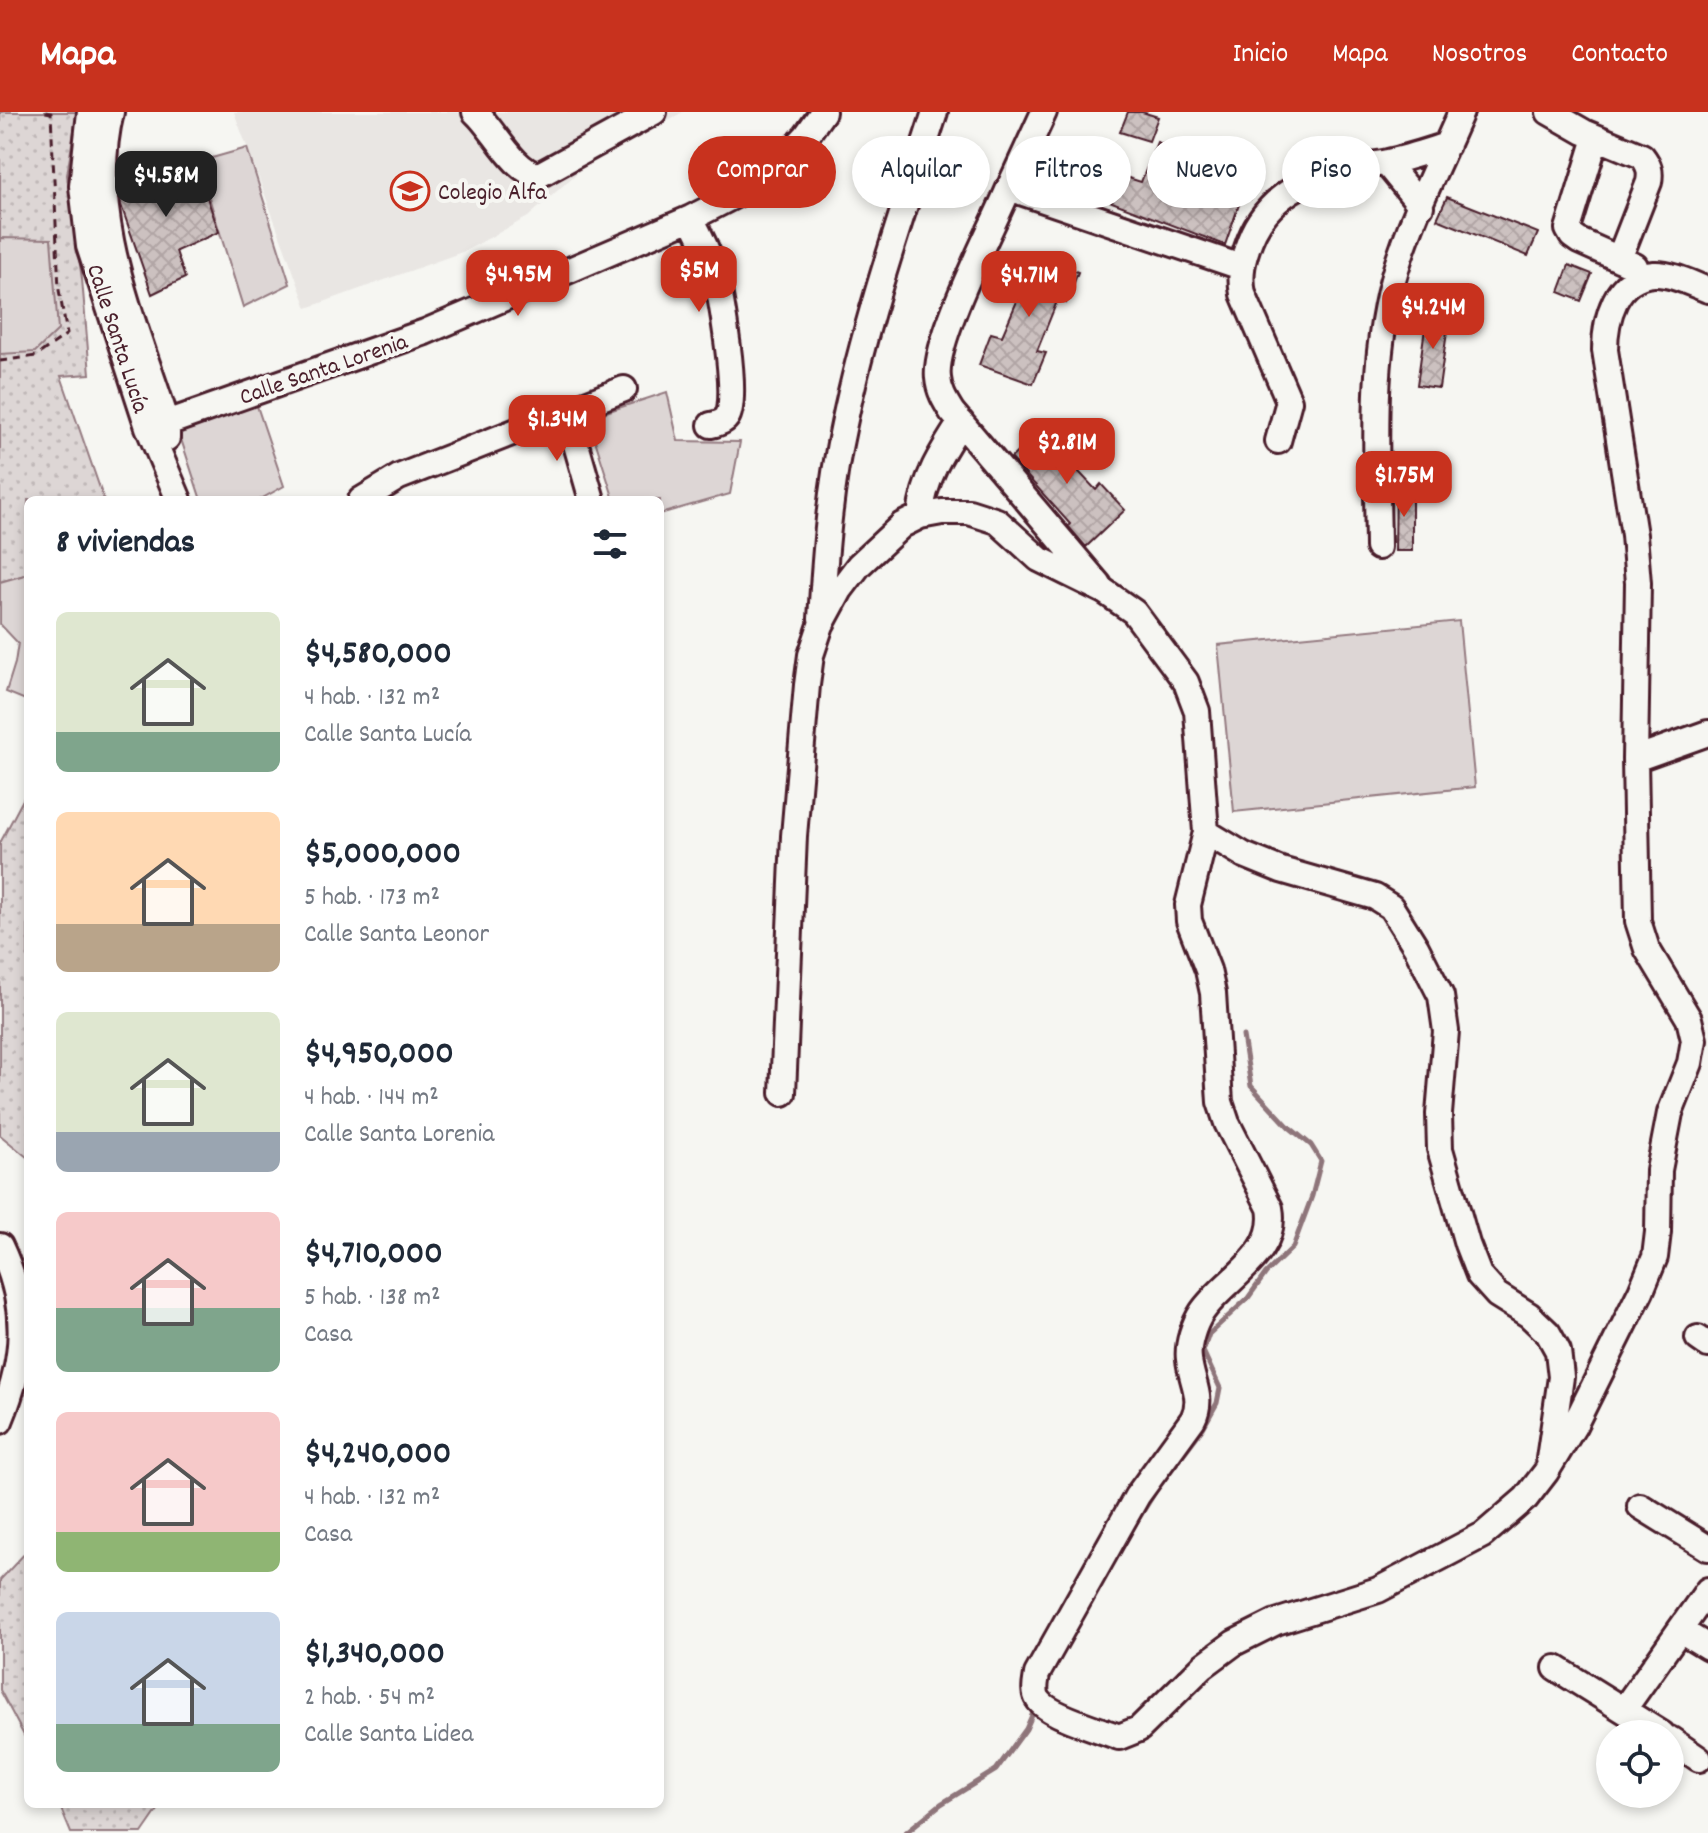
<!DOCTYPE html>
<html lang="es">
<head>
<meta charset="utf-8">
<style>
  body { margin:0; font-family:Dekko,sans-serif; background:#f6f6f7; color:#1f2937; height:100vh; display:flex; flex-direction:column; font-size:30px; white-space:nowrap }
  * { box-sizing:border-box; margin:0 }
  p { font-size:26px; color:#747a83 }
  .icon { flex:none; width:44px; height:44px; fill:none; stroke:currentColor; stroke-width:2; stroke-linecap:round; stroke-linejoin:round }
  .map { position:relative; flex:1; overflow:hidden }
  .drawer { position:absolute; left:24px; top:384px; width:640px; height:1312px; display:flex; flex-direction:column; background:#fff; border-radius:12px; box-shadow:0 4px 12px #0003 }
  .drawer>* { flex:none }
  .banner { position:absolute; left:688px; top:24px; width:760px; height:72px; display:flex; gap:16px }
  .controls { position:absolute; left:1596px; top:1608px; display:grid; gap:16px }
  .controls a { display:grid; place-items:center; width:88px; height:88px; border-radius:50%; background:#fff; box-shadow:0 4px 12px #0003; font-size:40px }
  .price { position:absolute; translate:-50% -68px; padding:0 18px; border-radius:16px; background:#c8321e; color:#fff; font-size:26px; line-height:52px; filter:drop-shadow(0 2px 4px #0008) }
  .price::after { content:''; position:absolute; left:50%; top:48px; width:24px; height:18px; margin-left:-12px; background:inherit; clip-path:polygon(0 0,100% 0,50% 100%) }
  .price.current { background:#222; color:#fff }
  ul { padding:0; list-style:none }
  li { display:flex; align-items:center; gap:24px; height:200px; padding:0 32px }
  li span { display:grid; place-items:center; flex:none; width:224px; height:160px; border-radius:12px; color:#555 }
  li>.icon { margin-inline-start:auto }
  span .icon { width:96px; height:96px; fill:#fffc; stroke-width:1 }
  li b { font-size:34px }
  h2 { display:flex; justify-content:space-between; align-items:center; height:96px; padding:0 32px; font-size:34px }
  .chip { padding:0 28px; border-radius:36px; background:#fff; box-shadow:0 4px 12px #0003; font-size:28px; line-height:72px }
  .chip.current { background:#c8321e; color:#fff }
  header { display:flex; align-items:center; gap:48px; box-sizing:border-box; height:112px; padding:0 40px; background:#c8321e; color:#fff }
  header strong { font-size:38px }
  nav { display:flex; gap:44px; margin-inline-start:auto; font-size:28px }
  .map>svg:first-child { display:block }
</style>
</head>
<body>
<header>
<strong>Mapa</strong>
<nav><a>Inicio</a><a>Mapa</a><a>Nosotros</a><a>Contacto</a></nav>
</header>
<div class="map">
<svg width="1708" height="1721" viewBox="0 0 1708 1721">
  <defs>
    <pattern id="grass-dots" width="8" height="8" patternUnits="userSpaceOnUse" patternTransform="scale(2)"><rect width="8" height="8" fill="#ddd6d5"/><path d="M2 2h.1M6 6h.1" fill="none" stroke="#bfb7b7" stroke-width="1.8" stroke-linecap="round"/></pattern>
    <pattern id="building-cross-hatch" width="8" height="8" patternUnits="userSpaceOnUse" patternTransform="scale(2)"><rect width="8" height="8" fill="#ccc1c0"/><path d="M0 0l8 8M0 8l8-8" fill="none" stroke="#b1a5a5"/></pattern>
  </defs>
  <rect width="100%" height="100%" fill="#f6f6f2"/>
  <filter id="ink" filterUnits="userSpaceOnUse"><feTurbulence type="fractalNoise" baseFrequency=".0125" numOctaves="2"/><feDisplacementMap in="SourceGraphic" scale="16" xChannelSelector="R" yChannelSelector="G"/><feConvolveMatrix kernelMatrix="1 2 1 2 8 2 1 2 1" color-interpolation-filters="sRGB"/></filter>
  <g filter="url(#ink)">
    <path fill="#e9e6e3" d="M234 0H683L586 53 528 105 465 139 307 196Z"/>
    <path fill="url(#grass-dots)" stroke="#947a80" stroke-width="2" d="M0 0H77L67 63 82 167 90 262 61 264 104 388H28V462L0 470Z
      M28 678V1046L0 1023V731Z
      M28 1438V1631L0 1578V1468Z
      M59 1692H162L142 1721H71Z"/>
    <path fill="#ddd6d5" stroke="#947a80" stroke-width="2" d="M247 36 290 172 243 195 198 50Z
      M0 126 51 127 58 218 35 240 0 242Z
      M667 280 678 329 740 330 730 382 660 402V388H614L588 306Z
      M255 288 284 374 259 388H201L179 321Z
      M28 462V589L6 580 15 551 18 531 0 512V470Z
      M1459 509 1475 675 1234 700 1218 533Z"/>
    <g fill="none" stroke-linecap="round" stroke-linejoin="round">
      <path stroke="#8e747a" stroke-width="5" d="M1128 1424 1157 1377 1203 1316 1217 1291 1220 1276 1203 1239 1209 1222 1248 1186 1266 1161 1293 1135 1312 1084 1321 1049 1311 1033 1289 1015 1251 974 1243 924
        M905 1721 941 1692 996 1658 1026 1617 1036 1594"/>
    </g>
    <path fill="url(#building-cross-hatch)" stroke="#4a1f2b" stroke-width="2" d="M1128 0H1142L1158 5 1149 29 1120 20Z
      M1157 30 1258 65 1250 87 1242 84 1225 133 1109 89 1119 63 1141 70Z
      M176 49 196 54 219 120 176 139 185 166 152 182 121 93 119 73Z
      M1447 85 1538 121 1528 144 1437 107Z
      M1026 140 1078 160 1066 191 1058 187 1037 239 1046 241 1033 272 979 253 991 221 1002 224 1021 180 1012 175Z
      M1569 153 1592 162 1581 189 1559 180Z
      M1427 202 1449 206 1439 276 1417 273Z
      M1047 312 1068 334 1063 343 1096 378 1101 372 1125 398 1086 435 1068 414 1070 412 1011 346Z
      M1396 375H1412V439H1395Z"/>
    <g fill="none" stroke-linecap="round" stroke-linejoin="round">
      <defs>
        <path id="minor" d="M90 0 82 74 89 134 148 315 179 388
          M111 0C85 104 136 213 167 311V326
          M475 0C494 17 514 60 539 63L654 0
          M1549 0 1584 20 1642 44C1649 53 1651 59 1649 70L1619 147
          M1596 26 1568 117 1572 124 1579 129 1635 154
          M1386 51 1421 94
          M1009 76 1044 0
          M691 106C700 123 708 139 714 157 720 180 740 287 727 305 724 310 716 312 711 313
          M567 301 592 388
          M148 315 167 311 425 220 691 106 753 74 781 51 806 24 823 0
          M1278 329 1289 289 1243 182C1239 162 1243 146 1250 128 1266 86 1309 63 1351 55 1363 53 1376 53 1388 50 1408 46 1428 39 1447 33
          M361 388 399 365 624 277
          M920 404C924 367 941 341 961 310
          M1378 435C1377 344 1369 246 1396 157 1412 104 1439 51 1461 0
          M1099 473 952 300C945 289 939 279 938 266 933 228 992 117 1009 76L1241 155
          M821 507C825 441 830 376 844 312 866 206 902 103 935 0
          M1635 647 1638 471 1634 423 1605 238C1605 208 1615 164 1654 162 1671 161 1692 172 1708 178
          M1206 720 1244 743 1281 758 1375 785 1391 795 1416 835 1441 884 1446 919 1439 1002 1440 1037 1467 1132 1479 1163 1497 1183 1529 1203 1548 1221 1558 1239 1561 1265 1549 1347
          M783 981 794 724 807 573 811 543 821 513 840 478 859 453 902 413 920 404 942 400H969L997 409 1039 447 1104 479 1134 500 1186 570 1197 599 1206 720 1188 793 1189 809 1208 858 1213 881 1220 990 1227 1011 1270 1096C1279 1143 1225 1166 1202 1200 1194 1212 1187 1233 1189 1247 1191 1270 1204 1285 1193 1307L1137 1384 1037 1562C1036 1570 1033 1579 1038 1587 1047 1603 1101 1618 1119 1625L1139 1617 1203 1554 1234 1531 1276 1510 1378 1478 1483 1423 1526 1386 1546 1360 1574 1314 1641 1179 1655 1145 1658 1120 1659 1058 1670 1001 1690 951 1694 928 1689 907 1647 837 1638 809 1635 647 1708 621
          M0 1134C29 1195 26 1247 0 1309
          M1698 1226 1708 1233
          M1640 1394 1708 1436
          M1680 1518 1708 1535
          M1556 1556 1662 1622
          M1624 1597 1708 1478
          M1670 1627 1699 1647"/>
      </defs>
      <use href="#minor" stroke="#4a1f2b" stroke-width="30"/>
      <path stroke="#4a1f2b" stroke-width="3" stroke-dasharray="8 6" stroke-linecap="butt" d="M0 249 36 244 67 222 59 178 51 1 45 0"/>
      <use href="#minor" stroke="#f6f6f2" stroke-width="24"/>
    </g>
  </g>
  <defs>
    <symbol id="school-ring" viewBox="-11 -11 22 22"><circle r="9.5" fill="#f6f6f2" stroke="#c8321e" stroke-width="1.5"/><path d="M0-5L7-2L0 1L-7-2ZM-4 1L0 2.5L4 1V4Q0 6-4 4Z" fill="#c8321e"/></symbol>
  </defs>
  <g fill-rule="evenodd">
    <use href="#school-ring" x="388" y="57" width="44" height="44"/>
  </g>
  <g text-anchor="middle" stroke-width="8" stroke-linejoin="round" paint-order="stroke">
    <g font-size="24" fill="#4a1f2b" stroke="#f6f6f2" text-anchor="start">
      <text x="438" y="87">Colegio Alfa</text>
    </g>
    <g font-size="24" fill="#4a1f2b" stroke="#f6f6f2">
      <text transform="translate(119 226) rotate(72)" y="8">Calle Santa Lucía</text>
      <text transform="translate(323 256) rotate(-19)" y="8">Calle Santa Lorenia</text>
    </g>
  </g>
</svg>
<div class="controls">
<a><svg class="icon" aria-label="locate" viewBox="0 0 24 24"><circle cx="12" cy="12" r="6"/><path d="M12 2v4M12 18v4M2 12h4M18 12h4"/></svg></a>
</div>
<b class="price current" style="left:166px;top:107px">$4.58M</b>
<b class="price" style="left:699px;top:202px">$5M</b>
<b class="price" style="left:518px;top:206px">$4.95M</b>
<b class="price" style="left:1029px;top:207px">$4.71M</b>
<b class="price" style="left:1433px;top:239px">$4.24M</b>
<b class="price" style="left:557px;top:351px">$1.34M</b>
<b class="price" style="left:1067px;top:374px">$2.81M</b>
<b class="price" style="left:1404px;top:407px">$1.75M</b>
<div class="banner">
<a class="chip current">Comprar</a>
<a class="chip">Alquilar</a>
<a class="chip">Filtros</a>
<a class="chip">Nuevo</a>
<a class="chip">Piso</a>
</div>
<section class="drawer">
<h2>8 viviendas<svg class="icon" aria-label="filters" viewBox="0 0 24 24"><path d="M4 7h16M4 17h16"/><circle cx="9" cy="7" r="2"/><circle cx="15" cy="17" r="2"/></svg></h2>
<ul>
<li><span style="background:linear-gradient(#dfe7d0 75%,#7fa58c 0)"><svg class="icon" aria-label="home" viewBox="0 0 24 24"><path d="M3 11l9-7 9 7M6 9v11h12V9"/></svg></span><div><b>$4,580,000</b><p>4 hab. · 132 m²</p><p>Calle Santa Lucía</p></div></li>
<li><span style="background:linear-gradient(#ffd9b3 70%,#b9a48a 0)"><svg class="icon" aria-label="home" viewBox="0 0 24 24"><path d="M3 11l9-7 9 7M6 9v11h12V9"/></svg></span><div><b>$5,000,000</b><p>5 hab. · 173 m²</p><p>Calle Santa Leonor</p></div></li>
<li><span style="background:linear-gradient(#dfe7d0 75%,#9aa5b1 0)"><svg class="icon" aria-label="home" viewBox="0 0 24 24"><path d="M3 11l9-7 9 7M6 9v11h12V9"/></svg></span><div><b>$4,950,000</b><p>4 hab. · 144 m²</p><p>Calle Santa Lorenia</p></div></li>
<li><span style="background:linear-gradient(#f6c9c9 60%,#7fa58c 0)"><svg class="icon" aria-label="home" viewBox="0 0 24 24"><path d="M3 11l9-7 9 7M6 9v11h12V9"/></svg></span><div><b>$4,710,000</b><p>5 hab. · 138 m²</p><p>Casa</p></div></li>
<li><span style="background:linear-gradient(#f6c9c9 75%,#8fb573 0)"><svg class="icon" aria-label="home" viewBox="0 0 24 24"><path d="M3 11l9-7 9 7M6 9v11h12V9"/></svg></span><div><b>$4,240,000</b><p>4 hab. · 132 m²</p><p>Casa</p></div></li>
<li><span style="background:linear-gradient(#c9d6e8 70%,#7fa58c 0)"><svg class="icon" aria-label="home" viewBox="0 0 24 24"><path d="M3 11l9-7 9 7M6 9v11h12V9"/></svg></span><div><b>$1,340,000</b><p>2 hab. · 54 m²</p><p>Calle Santa Lidea</p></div></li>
</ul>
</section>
</div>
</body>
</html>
